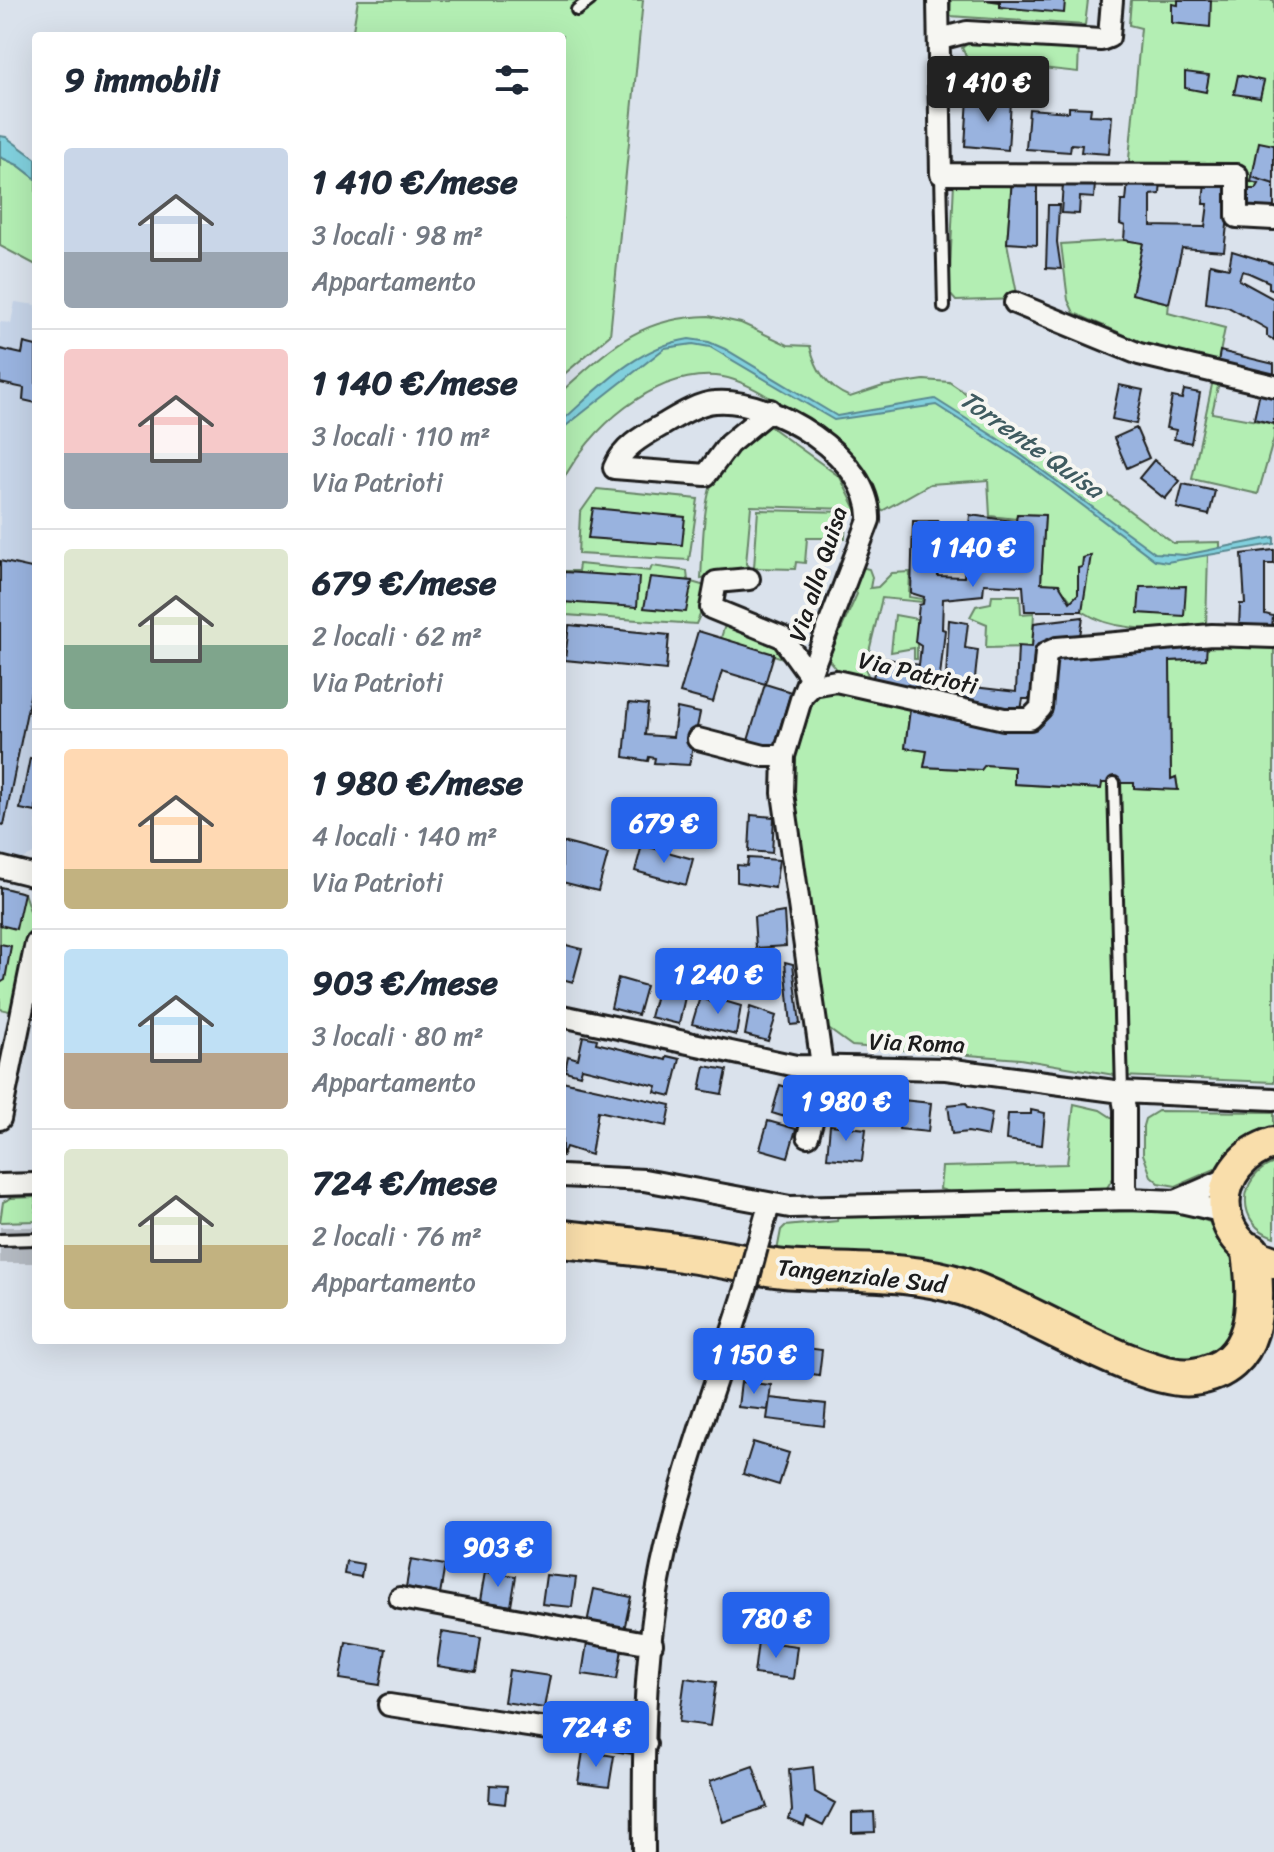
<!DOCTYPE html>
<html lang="it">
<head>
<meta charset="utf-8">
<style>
  body { margin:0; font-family:Sriracha,sans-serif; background:#f6f6f7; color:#1f2937; height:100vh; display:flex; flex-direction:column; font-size:30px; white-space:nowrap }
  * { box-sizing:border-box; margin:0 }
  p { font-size:26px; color:#747a83 }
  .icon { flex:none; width:44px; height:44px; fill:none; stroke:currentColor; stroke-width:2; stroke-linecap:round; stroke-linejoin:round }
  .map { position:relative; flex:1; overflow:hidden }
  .drawer { position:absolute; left:32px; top:32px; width:534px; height:1312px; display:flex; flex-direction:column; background:#fff; border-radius:8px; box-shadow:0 8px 32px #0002 }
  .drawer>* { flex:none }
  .price { position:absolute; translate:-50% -68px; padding:0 18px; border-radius:8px; background:#2563eb; color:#fff; font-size:26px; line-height:52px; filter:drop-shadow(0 2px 4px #0008) }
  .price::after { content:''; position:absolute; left:50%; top:48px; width:24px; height:18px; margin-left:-12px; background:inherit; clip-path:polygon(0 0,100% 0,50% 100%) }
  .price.current { background:#222; color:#fff }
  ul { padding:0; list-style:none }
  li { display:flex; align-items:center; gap:24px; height:200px; padding:0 32px }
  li+li { border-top:2px solid #e0e1e3 }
  li span { display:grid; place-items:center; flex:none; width:224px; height:160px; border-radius:8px; color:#555 }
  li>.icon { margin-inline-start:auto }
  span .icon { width:96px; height:96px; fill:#fffc; stroke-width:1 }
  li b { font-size:34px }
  h2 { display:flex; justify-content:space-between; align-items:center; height:96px; padding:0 32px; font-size:34px }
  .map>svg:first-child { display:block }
</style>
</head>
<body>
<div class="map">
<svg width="1274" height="1852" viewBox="0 0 1274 1852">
  <rect width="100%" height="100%" fill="#dae2ec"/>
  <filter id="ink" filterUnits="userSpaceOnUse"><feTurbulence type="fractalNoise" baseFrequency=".0125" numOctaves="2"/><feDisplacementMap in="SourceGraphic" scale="16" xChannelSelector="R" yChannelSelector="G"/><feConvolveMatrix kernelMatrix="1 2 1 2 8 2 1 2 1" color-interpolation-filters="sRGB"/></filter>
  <g filter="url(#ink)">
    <path fill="#c6d4e8" d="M15 302 36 305V853L14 863 0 860V322L11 323Z"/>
    <path fill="#b3eeb3" stroke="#688568" stroke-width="2" d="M358 0H643L610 335 562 376V36H352Z
      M951 0H1088L1085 25 950 16Z
      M1131 0H1274V215L1243 189 1128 170 1141 28 1129 25Z
      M975 38 1079 45 1078 72 968 60 962 48Z
      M0 157 18 165 36 179V265L0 246Z
      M1012 179 1007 243 1018 299 956 301 949 293 954 182Z
      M1124 240 1143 243 1132 294 1169 303 1168 313 1225 328 1217 368 1157 349 1074 313 1068 300 1061 244Z
      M709 316 741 323 788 345 810 346C816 370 826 387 850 397L883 386 924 380 949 382 1033 439 1173 543 1220 542V548L1208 553 1206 627C1164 628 1118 635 1082 611V567L1078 569V594L1072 602 1059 585 1041 583 1045 515 1017 514 1016 519 990 516 988 480 930 484 880 512C874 500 869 484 861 474 834 442 758 379 716 376 653 371 589 429 562 482V391C610 348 640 317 709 316Z
      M1213 380 1219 382 1212 413 1274 424V438L1258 494 1192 479Z
      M765 423 840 477 858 513 848 509 751 506 746 564 752 571 701 579C703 548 702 493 719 467 731 450 750 437 765 423Z
      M597 489 698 499 689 560 578 554 580 513Z
      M758 510 846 512 845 538H807L805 563 796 562 795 569 754 568Z
      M579 564 650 571 652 566 687 571 688 581 712 588 696 624 566 615V603H562V571H578Z
      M861 567 869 569 872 577 870 588 878 587 892 573 910 572 909 597 922 599V602L882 598 865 668 870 680 839 672 828 659 857 594 854 589Z
      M992 595H1020L1021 614 1034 613 1032 647 986 648 987 624 970 617 976 606 991 603Z
      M895 615 917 619V659H914V648L891 652Z
      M725 625 768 634 792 661 721 638Z
      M1274 641V1082L1120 1076 1020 1059 852 1046 823 1025 801 875 790 762 803 704 827 687 911 702 905 748 927 751 924 767 981 770 985 765 1014 767V784L1100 789 1102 783H1134V788L1178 790 1176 777 1171 779 1170 661 1205 659 1207 643Z
      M0 887 24 893 34 923 14 1012 0 1009Z
      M1074 1104 1100 1110 1117 1121 1113 1178 1105 1191 953 1193 940 1189 942 1167 1067 1164Z
      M1158 1111 1274 1112V1130L1247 1139 1234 1149 1222 1166 1176 1186 1159 1183 1151 1176 1143 1154V1126L1145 1119Z
      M1274 1163V1237C1236 1225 1237 1176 1274 1163Z
      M36 1197V1221L0 1222 3 1202 11 1198Z
      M1144 1211 1185 1214 1213 1223 1246 1266 1243 1319 1218 1349 1199 1358 1170 1359 777 1251 781 1230 785 1226 837 1221 838 1216Z"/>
    <path fill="#81d0dd" stroke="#598890" stroke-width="2" d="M0 136 6 137 36 159V179L18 165 0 157Z
      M689 339 709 342 725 349 837 416 935 399 1006 444 1155 553 1185 555 1274 537V544L1167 562 1155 560 1025 462 936 405 834 420 710 347 693 344 665 348 562 429V421C600 387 637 347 689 339Z"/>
    <path fill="#99b3df" stroke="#1c1c1c" stroke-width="2" d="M985 0H1065L1064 13 1000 7V2Z
      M1178 0H1211L1210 27 1172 23V4L1178 5Z
      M1185 72 1209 75 1206 92 1185 88Z
      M1238 75 1264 81 1260 98 1234 94Z
      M968 98 1011 101 1008 150 965 146Z
      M1069 107 1091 108 1090 115 1112 116 1109 154 1081 152 1082 145 1071 144 1070 152 1026 149 1029 109 1069 112Z
      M1259 142 1274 145V184L1252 177Z
      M1252 177 1274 184V215L1243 213V189H1256L1259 184 1251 182Z
      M1012 179 1037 181V245L1007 243Z
      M1161 180 1160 194 1151 195V226L1205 227 1208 204H1203L1205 181 1232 182 1224 251 1182 248 1169 303 1132 294 1143 243 1124 240 1125 226 1120 224 1121 201H1126L1128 181Z
      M1063 183H1095L1094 198 1080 197 1079 214 1061 213Z
      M1048 205H1059L1057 242 1061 269 1046 268Z
      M1232 251 1274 264V290L1269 288V282L1249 273 1242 271 1239 280 1274 299V340L1267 336V329L1228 307 1206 303 1210 264 1229 268Z
      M24 343 36 346V403L23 400 24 388 0 383V349L22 354Z
      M1220 351 1274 364V380L1217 368Z
      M1119 385 1143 390 1136 424 1112 419Z
      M1261 387 1274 391V424L1254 419Z
      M1184 390 1200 393 1191 443 1174 439 1176 430 1166 428 1172 397 1182 399Z
      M1136 428 1149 458 1127 468 1114 438Z
      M1154 460 1180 481 1165 499 1139 478Z
      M1183 484 1215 491 1209 515 1177 508Z
      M593 508 685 517 682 545 588 538Z
      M1017 514 1045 515 1041 583 1059 584 1070 602 1078 594V568L1082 567 1083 558 1091 555 1082 611H1025L1023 586 984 584 983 595 943 599 942 629 945 630 938 695 872 681 878 657 919 665 921 646 915 642 919 605 923 604 924 597 911 593 913 521H938V576L964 577 970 515 1013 521 1011 537 993 535V529L988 528 984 565H1010Z
      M1274 550V564H1265V614L1273 616 1272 628 1239 629 1240 604H1245L1242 554Z
      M0 561 36 569V667L4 825 0 824Z
      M564 572 639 577 637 607 562 602Z
      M650 577 692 581 686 612 644 608Z
      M1186 586 1184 616 1138 613 1140 587Z
      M1083 617 1080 636 1043 660 1039 699H1023L1020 715 959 701 950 695 946 679 949 620 968 623 965 648 978 650 974 687 1016 692 1018 646 1032 647 1034 623Z
      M569 625 669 635 666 670 565 660Z
      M698 631 774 654 765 684 722 671 713 702 680 693Z
      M1207 643 1206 659 1170 661 1171 779 1176 777 1178 790 1134 788V783H1102L1101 789 1014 784V767L985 765 981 770 924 767 927 751 905 748 911 702 1044 712 1050 654 1062 649 1166 650Z
      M765 684 791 692 773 751 747 744Z
      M629 703 648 705 645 735 673 737 677 708 700 713 689 765 654 763 655 758 649 757 648 761 624 757Z
      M30 758 36 760V812L20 809Z
      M751 815 774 817 772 853 749 851Z
      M562 842 608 854 598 891 562 882Z
      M642 845 693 859 686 885 635 871Z
      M748 858 779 860 775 888 737 882V865L747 866Z
      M0 887 24 893 16 929 0 925Z
      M784 912 786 946 756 948 754 917Z
      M0 944 11 946 5 980 0 983Z
      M562 944 582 949 573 982 562 979Z
      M785 962 793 964 800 1024 791 1025Z
      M618 978 646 986 638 1015 611 1008Z
      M657 991 685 997 679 1024 650 1017Z
      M700 997 713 1003 714 998 741 1006 736 1035 692 1024Z
      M750 1007 776 1016 768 1041 745 1035Z
      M583 1036 597 1039 596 1043 666 1060 667 1056 680 1059 671 1096 655 1092 657 1086 582 1068 580 1075 565 1071 568 1056 578 1059Z
      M705 1066 727 1070 722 1094 700 1090Z
      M562 1081 671 1105 667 1126 598 1111 591 1155 566 1147 562 1157Z
      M780 1085 810 1095 801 1122 772 1113Z
      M902 1100 931 1103 928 1132 899 1129Z
      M966 1103 968 1107 992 1113 988 1136 968 1132 952 1134 948 1105Z
      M1031 1110 1045 1113 1042 1145 1006 1140 1008 1114H1031Z
      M768 1121 796 1129 788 1157 760 1149Z
      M830 1125 866 1129 862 1161 827 1158Z
      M768 1343 822 1350 819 1375 765 1367Z
      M741 1382 771 1385 768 1410 738 1407Z
      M770 1398 826 1404 824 1426 767 1419Z
      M753 1442 789 1453 779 1485 743 1474Z
      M411 1559 445 1565 440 1594 406 1587Z
      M346 1561 363 1564 361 1577 344 1574Z
      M485 1572 516 1576 511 1606 480 1601Z
      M546 1575 576 1578 572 1607 542 1604Z
      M594 1589 631 1597 624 1630 587 1623Z
      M442 1632 481 1638 476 1672 437 1666Z
      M758 1641 797 1646 793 1679 754 1674Z
      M346 1642 386 1649 380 1685 340 1679Z
      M587 1643 622 1649 617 1679 582 1674Z
      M509 1670 550 1676 544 1708 504 1702Z
      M685 1678 716 1682 710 1726 679 1722Z
      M583 1751 614 1756 609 1787 578 1783Z
      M753 1766 767 1807 723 1822 710 1781Z
      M813 1767 815 1792 835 1803 823 1826 807 1818 804 1826 788 1819 792 1811 789 1770Z
      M490 1785 507 1786 505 1804 489 1802Z
      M874 1812 875 1832 852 1833V1813Z"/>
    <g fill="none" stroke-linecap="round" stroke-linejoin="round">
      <path stroke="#b4bac2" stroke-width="36" stroke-dasharray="36 18" stroke-linecap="butt" d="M0 1245H36"/>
      <defs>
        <path id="lane" d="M577 10 590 0
          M941 174 944 307
          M1114 783 1122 1092
          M0 1240 36 1239"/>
        <path id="street" d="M938 0 941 174 1237 175V217L1274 219
          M940 39 967 32 1101 40 1109 37 1112 0
          M1015 303 1139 354 1274 386
          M770 410 729 444 706 475 614 468C622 448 641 437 659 427 675 418 697 403 715 402 771 397 872 458 869 520L802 696 784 756 783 793 824 1079 808 1136
          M749 579 716 582 711 608 782 637 810 676
          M802 696 813 685 836 681 1004 719H1030L1041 708 1046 653 1057 648 1212 635 1274 637
          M698 739 764 756H784
          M0 867 36 876
          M562 1016 796 1066 946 1069 1122 1092 1274 1099
          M1122 1092 1125 1109V1187L1129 1199
          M0 1119 36 943
          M562 1176 644 1180 790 1207 1129 1199 1176 1201 1225 1212
          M0 1185 36 1184
          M1176 1201 1229 1178
          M757 1247 769 1205
          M400 1598 652 1644
          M389 1705 646 1744
          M644 1852C643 1758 643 1658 662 1566 682 1471 718 1378 747 1285"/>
        <path id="primary" d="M1274 1143C1209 1162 1207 1243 1274 1262"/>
        <path id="highway" d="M562 1239C602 1243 642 1247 682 1253 716 1257 750 1266 784 1269 844 1274 906 1268 964 1287 1020 1305 1143 1384 1193 1377 1260 1368 1258 1303 1251 1252"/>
      </defs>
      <use href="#lane" stroke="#1c1c1c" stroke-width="16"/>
      <use href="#street" stroke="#1c1c1c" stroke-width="26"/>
      <use href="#primary" stroke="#1c1c1c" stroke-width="36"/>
      <use href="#highway" stroke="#1c1c1c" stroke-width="42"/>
      <use href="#lane" stroke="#f6f6f2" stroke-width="10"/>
      <use href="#street" stroke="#f6f6f2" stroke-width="20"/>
      <use href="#primary" stroke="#f9deab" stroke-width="30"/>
      <use href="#highway" stroke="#f9deab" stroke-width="36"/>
      <defs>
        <path id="street-bridge" d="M747 1285 757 1247"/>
      </defs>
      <use href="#street-bridge" stroke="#1c1c1c" stroke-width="26" stroke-linecap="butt"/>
      <use href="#street-bridge" stroke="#f6f6f2" stroke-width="20"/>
    </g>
  </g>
  <g text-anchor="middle" stroke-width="8" stroke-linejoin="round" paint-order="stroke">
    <g font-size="24" fill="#1c1c1c" stroke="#f6f6f2">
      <text transform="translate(818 574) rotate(-72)" y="8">Via alla Quisa</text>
      <text transform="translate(918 673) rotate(13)" y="8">Via Patrioti</text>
      <text transform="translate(917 1043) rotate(2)" y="8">Via Roma</text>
      <text transform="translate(862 1276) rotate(6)" y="8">Tangenziale Sud</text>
    </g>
    <g font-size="26" font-style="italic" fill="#3f5b60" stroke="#f6f6f2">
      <text transform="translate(1032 444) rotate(35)" y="9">Torrente Quisa</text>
    </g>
  </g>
</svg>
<b class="price current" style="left:988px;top:124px">1 410 €</b>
<b class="price" style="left:973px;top:589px">1 140 €</b>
<b class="price" style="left:664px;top:865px">679 €</b>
<b class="price" style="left:718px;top:1016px">1 240 €</b>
<b class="price" style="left:846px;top:1143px">1 980 €</b>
<b class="price" style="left:754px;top:1396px">1 150 €</b>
<b class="price" style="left:498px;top:1589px">903 €</b>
<b class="price" style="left:776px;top:1660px">780 €</b>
<b class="price" style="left:596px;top:1769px">724 €</b>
<section class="drawer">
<h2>9 immobili<svg class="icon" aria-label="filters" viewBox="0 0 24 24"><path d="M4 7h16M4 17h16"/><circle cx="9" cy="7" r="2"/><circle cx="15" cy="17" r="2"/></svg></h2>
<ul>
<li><span style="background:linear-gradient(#c9d6e8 65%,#9aa5b1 0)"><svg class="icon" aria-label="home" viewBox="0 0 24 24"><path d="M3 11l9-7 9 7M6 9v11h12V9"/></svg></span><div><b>1 410 €/mese</b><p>3 locali · 98 m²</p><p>Appartamento</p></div></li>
<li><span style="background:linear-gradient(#f6c9c9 65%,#9aa5b1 0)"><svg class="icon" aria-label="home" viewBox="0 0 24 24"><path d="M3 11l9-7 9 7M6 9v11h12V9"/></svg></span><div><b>1 140 €/mese</b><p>3 locali · 110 m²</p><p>Via Patrioti</p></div></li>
<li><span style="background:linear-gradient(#dfe7d0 60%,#7fa58c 0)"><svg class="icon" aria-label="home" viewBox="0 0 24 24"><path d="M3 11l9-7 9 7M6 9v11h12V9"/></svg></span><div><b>679 €/mese</b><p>2 locali · 62 m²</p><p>Via Patrioti</p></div></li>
<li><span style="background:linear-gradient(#ffd9b3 75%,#c2b280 0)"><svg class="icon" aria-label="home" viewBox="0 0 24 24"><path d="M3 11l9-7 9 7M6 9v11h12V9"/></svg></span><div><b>1 980 €/mese</b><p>4 locali · 140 m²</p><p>Via Patrioti</p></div></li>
<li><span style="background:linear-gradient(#bfe0f5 65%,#b9a48a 0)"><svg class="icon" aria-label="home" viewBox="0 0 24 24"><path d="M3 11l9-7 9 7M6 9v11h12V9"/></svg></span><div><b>903 €/mese</b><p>3 locali · 80 m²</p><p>Appartamento</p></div></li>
<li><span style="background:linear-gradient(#dfe7d0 60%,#c2b280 0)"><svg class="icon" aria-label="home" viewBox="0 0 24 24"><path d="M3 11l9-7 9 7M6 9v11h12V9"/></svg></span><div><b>724 €/mese</b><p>2 locali · 76 m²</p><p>Appartamento</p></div></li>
</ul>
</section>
</div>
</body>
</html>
